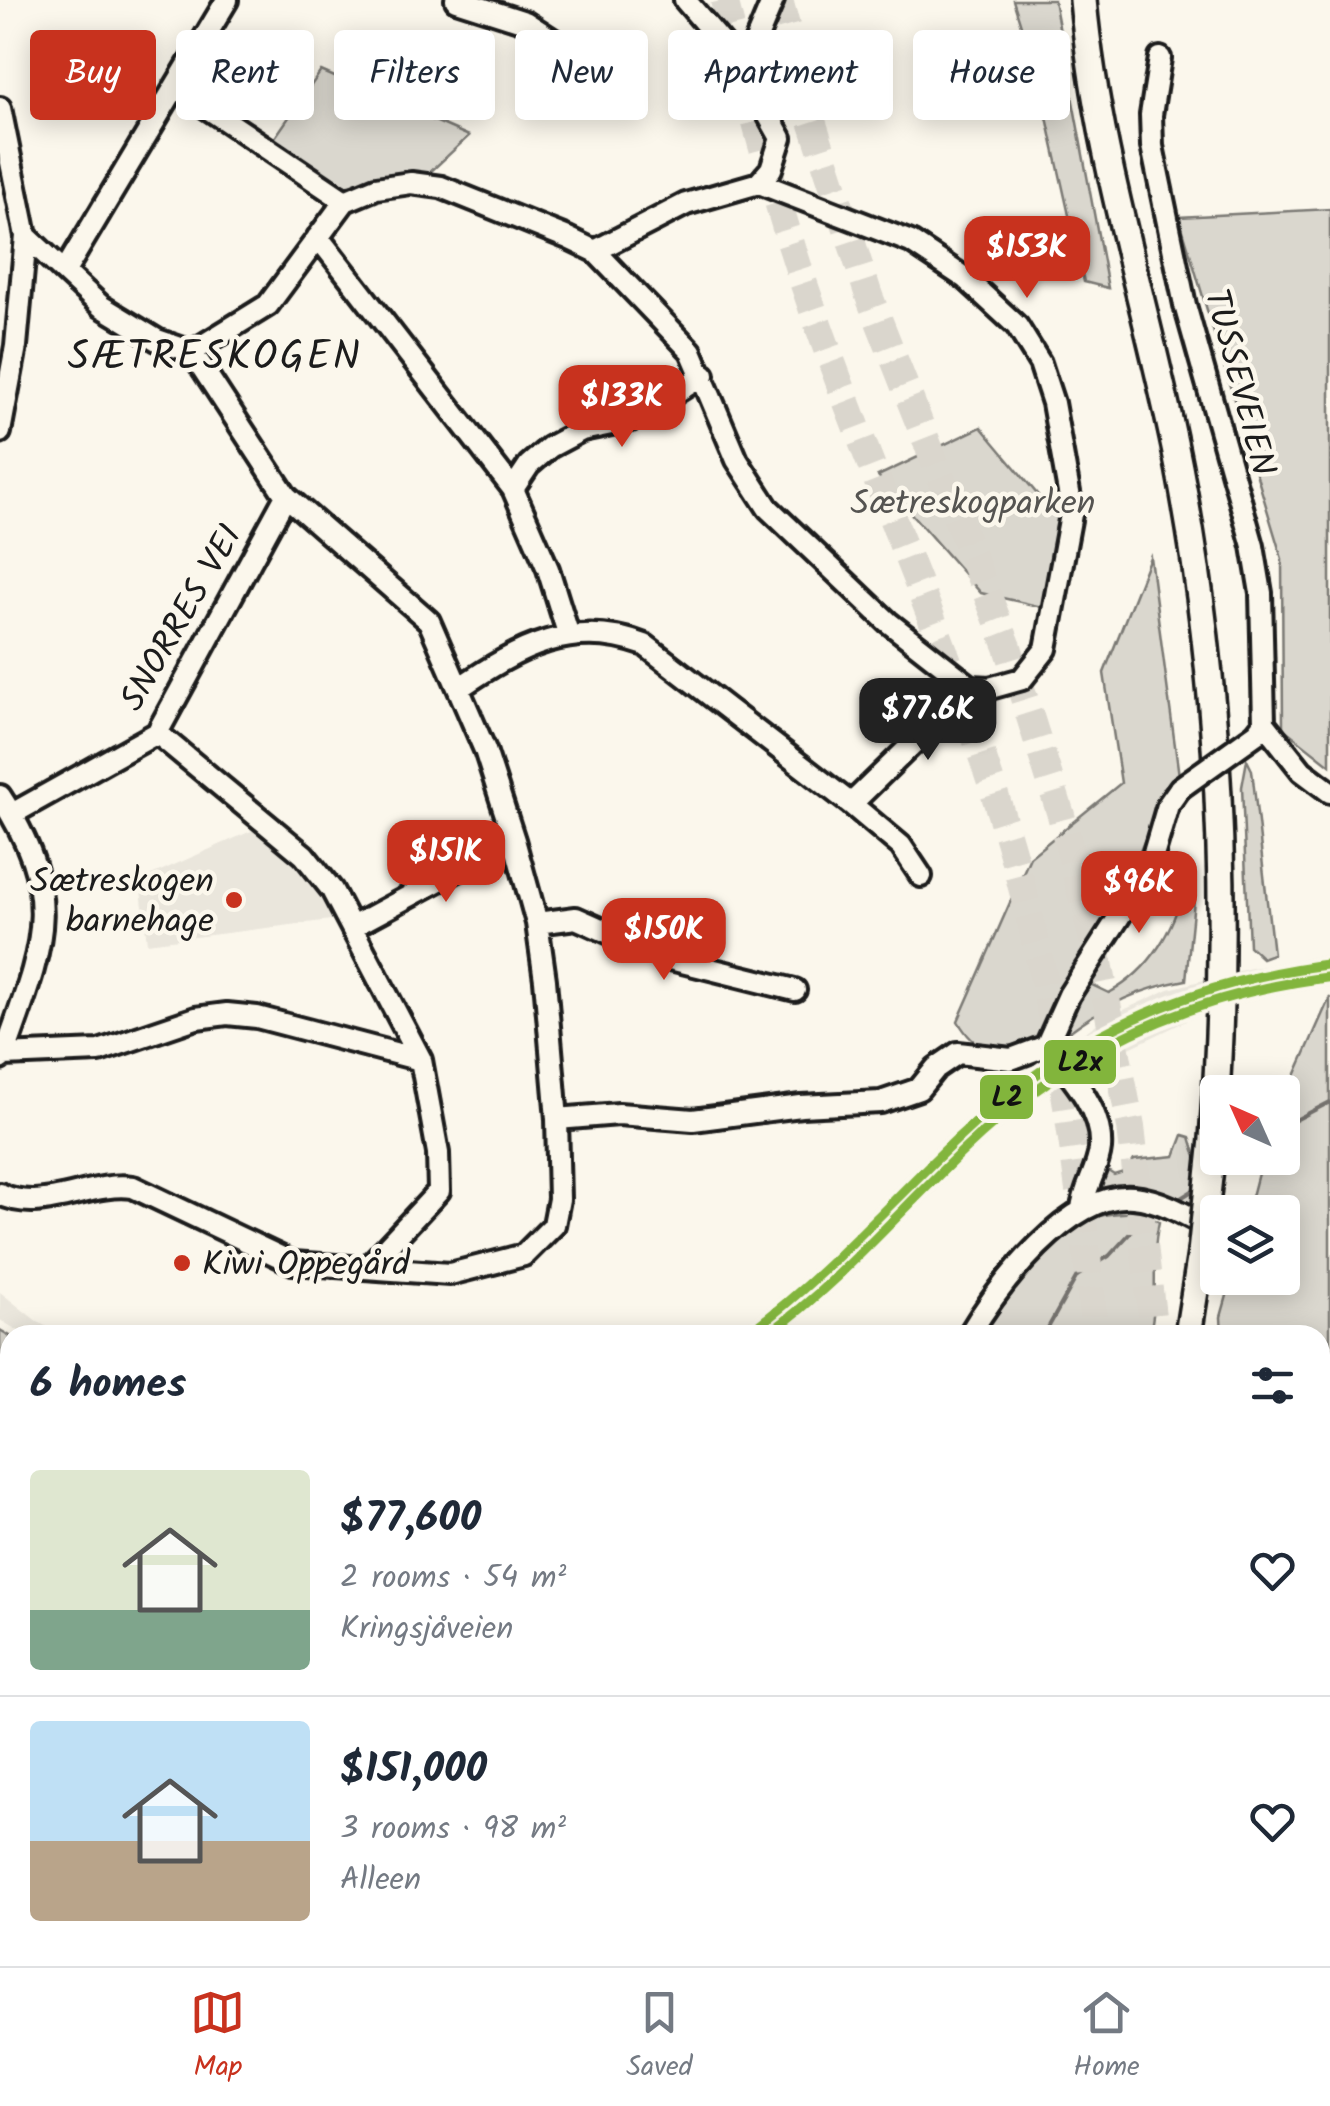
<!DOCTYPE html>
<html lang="en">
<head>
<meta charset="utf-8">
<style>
  body { margin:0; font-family:Kalam,sans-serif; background:#f6f6f7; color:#1f2937; height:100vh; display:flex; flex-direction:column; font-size:38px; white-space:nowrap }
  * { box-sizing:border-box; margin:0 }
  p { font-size:32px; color:#747a83 }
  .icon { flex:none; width:55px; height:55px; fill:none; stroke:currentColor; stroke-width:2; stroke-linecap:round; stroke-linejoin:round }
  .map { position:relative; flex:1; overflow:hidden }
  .panel { position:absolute; left:0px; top:1325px; width:1330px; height:642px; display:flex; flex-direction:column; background:#fff; border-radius:30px 30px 0 0; box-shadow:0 5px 25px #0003 }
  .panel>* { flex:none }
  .banner { position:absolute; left:30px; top:30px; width:1270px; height:90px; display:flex; gap:20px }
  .needle { width:65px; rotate:315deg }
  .fabs { position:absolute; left:1200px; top:1075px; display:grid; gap:20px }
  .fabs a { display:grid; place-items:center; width:100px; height:100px; border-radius:10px; background:#fff; box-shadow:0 5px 25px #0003; font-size:50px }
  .price { position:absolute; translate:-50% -85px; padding:0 22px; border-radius:20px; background:#c8321e; color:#fff; font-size:32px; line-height:65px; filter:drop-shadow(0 2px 5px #0008) }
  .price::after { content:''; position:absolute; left:50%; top:60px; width:30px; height:22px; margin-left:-15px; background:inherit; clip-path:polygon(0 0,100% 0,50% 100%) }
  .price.on { background:#222; color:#fff }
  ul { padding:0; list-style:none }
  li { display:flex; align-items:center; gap:30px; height:250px; padding:0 30px }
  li+li { border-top:2px solid #e0e1e3 }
  li span { display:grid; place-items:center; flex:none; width:280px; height:200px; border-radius:10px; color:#555 }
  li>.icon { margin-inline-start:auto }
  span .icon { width:120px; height:120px; fill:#fffc; stroke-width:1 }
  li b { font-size:42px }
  h2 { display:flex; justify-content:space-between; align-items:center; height:120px; padding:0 30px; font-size:42px }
  .pill { padding:0 35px; border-radius:10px; background:#fff; box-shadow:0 5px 25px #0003; font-size:35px; line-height:90px }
  .pill.on { background:#c8321e; color:#fff }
  .dock { display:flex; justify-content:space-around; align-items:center; height:140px; border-top:2px solid #e0e1e3; background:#fff; font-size:28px; color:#747a83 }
  .dock a { display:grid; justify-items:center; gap:5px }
  .dock .on { color:#c8321e }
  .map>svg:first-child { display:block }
</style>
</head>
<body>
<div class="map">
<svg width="1330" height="1966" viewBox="0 0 1330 1966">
  <rect width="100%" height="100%" fill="#fbf7ec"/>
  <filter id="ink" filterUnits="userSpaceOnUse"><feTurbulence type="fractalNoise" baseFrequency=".01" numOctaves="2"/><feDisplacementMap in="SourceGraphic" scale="20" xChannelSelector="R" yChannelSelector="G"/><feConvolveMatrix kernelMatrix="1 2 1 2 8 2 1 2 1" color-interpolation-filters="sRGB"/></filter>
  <g filter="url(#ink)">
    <path fill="#eae6dc" d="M258 828 296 859 339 919 147 943 140 880Z
      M1330 958V978L1261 988 1206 1004 1190 1011 1186 1021 1113 1056 1095 1055 1072 1067 1060 1076 1062 1084 1000 1122 952 1165 835 1287 806 1311 774 1335H733L825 1263 981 1108 1102 1020 1169 989 1251 968Z
      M0 1292 38 1322 62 1335H26L0 1320Z"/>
    <path fill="#dad7ce" stroke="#7b7a75" stroke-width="2.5" d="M1013 0H1054L1108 288 1084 282 1040 86Z
      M321 71 469 136 427 175 382 178 339 187 269 146Z
      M1330 209V765L1283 728 1282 559 1179 217Z
      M981 427 1063 525 1042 607 981 593 878 476Z
      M1150 557 1179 776 1165 786C1132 884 1088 958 1036 1048 998 1050 979 1058 958 1021L1030 857 1121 783 1104 673Z
      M1247 760 1252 770 1273 954 1262 958 1249 946 1242 787Z
      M1186 883 1195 891 1186 980C1141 988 1105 1005 1069 1032L1067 1026 1086 982 1109 993C1153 969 1173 929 1186 883Z
      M1330 997V1875L1320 1886V1335H1222L1221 1317 1232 1278H1282V1212H1248L1262 1158H1282L1283 1103Z
      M1183 1135 1190 1137 1197 1160 1192 1205 1132 1186 1101 1191 1095 1180 1102 1167 1114 1175 1127 1171 1134 1160 1175 1156Z
      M1142 1212 1159 1222C1150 1259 1160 1298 1149 1335H979C1004 1296 1039 1247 1080 1223 1098 1213 1122 1213 1142 1212Z
      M0 1330 10 1336V1440L0 1436Z
      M511 1958H863L859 1966H491Z"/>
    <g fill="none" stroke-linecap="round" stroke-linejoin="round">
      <path stroke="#74726e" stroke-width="4" d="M1282 1127 1330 1102
        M1218 1175 1243 1158
        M1176 1201 1197 1188
        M1044 1335 1077 1276 1109 1256 1133 1230 1160 1211
        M606 1966 617 1958"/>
      <path stroke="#dad6cd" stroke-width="28" stroke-dasharray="28 14" stroke-linecap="butt" d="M724 0C752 110 780 220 819 327 881 500 958 667 1010 844 1057 1005 1079 1169 1095 1335
        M779 0 811 118 869 296 1008 647 1061 815 1099 963 1131 1127 1154 1335
        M1053 1966 1054 1958
        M1110 1966 1111 1958"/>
      <defs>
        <path id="minor" d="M456 0 525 22 568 50
          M685 0 739 63 781 138 771 169 759 183
          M1160 58 1151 115 1152 146 1185 305 1253 546 1261 593 1264 723
          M739 63 752 50 773 0
          M176 87 345 201
          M0 108 26 236 16 346 0 432
          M318 237 513 489 548 569 568 633
          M595 251 686 204 759 183 911 242 965 278 1017 326 1040 363 1053 403 1072 509 1046 649 1022 679 990 688 971 687 851 804
          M65 271 227 0
          M192 352 268 305 345 201 376 188 411 183 441 187 568 238 595 251 691 351 737 460 768 508 888 622 971 687
          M513 489 529 465 550 447 582 430 631 420 704 375
          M459 688C519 647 573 618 645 645L851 804 901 846 921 876
          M1257 732 1264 723 1302 771 1330 792
          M157 733 304 855 332 890 421 1060 438 1153 439 1191 367 1268
          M0 796C67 899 42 947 4 1055
          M12 814 157 733 286 496
          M537 923 576 918 666 958 795 990
          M354 926 514 840
          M1046 1046C1069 1074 1103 1109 1100 1149 1098 1170 1084 1188 1082 1209
          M0 1059 4 1055 99 1051 196 1018 227 1014 257 1017 421 1060
          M557 1119 619 1114 693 1120 801 1106 881 1102 919 1089 936 1068 958 1053 1011 1059 1046 1046 1069 995 1149 870 1168 805 1180 788
          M0 1194C42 1215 89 1181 133 1187L293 1263 450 1274 524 1255 554 1225 559 1199 557 1119 545 980 537 923 514 840 485 750 429 621 286 496 192 352 157 340 101 306 26 236
          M969 1335C998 1286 1069 1192 1133 1197 1164 1200 1191 1218 1218 1232
          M0 1485 10 1495
          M0 1535 10 1525
          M0 1764 10 1759
          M0 1849H10
          M1146 1958 1171 1966
          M39 1966 94 1958
          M214 1966 225 1958
          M1012 1966 1026 1958
          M1068 1966 1081 1958"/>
        <path id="major" d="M1083 0C1097 158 1149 312 1179 467 1221 687 1230 915 1213 1139
          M1188 1335 1201 1253
          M0 1446 10 1449
          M1320 1931 1330 1944
          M526 1958 539 1966
          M809 1966 827 1958
          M884 1966 889 1958"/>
      </defs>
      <use href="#minor" stroke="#1c1c1c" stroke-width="28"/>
      <use href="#major" stroke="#1c1c1c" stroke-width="32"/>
      <use href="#minor" stroke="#fbf7ec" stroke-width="20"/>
      <use href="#major" stroke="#fbf7ec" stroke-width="25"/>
      <defs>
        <path id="minor-bridge" d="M1180 788 1257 733"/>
        <path id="major-bridge" d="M1201 1253 1213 1139"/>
      </defs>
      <use href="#minor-bridge" stroke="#1c1c1c" stroke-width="28" stroke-linecap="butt"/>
      <use href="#major-bridge" stroke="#1c1c1c" stroke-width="32" stroke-linecap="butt"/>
      <use href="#minor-bridge" stroke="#fbf7ec" stroke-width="20"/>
      <use href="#major-bridge" stroke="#fbf7ec" stroke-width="25"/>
      <defs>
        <path id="rail-1" d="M746 1335C825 1277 887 1205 958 1138 1063 1039 1188 982 1330 964"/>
        <path id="rail-2" d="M767 1335C841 1281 900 1210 966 1148 1068 1051 1191 994 1330 977"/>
      </defs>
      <use href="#rail-1" stroke="#fbf7ec" stroke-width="18"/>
      <use href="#rail-2" stroke="#fbf7ec" stroke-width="18"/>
      <use href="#rail-1" stroke="#82b53c" stroke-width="10"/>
      <use href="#rail-2" stroke="#82b53c" stroke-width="10"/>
    </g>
  </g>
  <g fill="#c8321e" stroke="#fbf7ec" stroke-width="4">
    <circle cx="234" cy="900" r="10"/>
    <circle cx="182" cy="1263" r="10"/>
  </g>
  <g text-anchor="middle" stroke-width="9" stroke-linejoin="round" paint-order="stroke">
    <g font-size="35" fill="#1c1c1c" stroke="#fbf7ec">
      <text transform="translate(1241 382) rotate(75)" y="12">TUSSEVEIEN</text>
      <text transform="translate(180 617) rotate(-60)" y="12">SNORRES VEI</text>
    </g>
    <g font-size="35" fill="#555451" stroke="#fbf7ec">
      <text x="973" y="514">Sætreskogparken</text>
    </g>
    <g font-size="35" fill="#1c1c1c" stroke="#fbf7ec" text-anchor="end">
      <text x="214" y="892">Sætreskogen<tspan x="214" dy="40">barnehage</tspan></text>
      <text x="202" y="1275" text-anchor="start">Kiwi Oppegård</text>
    </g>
    <g font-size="40" letter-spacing="2.5" fill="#1c1c1c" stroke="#fbf7ec">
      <text x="215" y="369">SÆTRESKOGEN</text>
    </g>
  </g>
  <g stroke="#fbf7ec" stroke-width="4">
    <rect x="1042" y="1038" width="76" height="48" rx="10" fill="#82b53c"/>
    <rect x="978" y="1073" width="57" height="48" rx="10" fill="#82b53c"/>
  </g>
  <g font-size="28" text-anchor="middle" font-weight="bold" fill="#111">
    <text x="1080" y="1071">L2x</text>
    <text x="1007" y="1106">L2</text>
  </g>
</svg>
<div class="fabs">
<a><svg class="needle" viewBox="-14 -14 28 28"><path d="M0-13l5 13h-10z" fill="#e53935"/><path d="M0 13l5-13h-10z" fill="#747a83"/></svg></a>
<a><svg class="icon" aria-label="layers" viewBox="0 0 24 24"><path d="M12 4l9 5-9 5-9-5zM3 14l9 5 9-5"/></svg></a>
</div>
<b class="price" style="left:1027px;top:301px">$153K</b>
<b class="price" style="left:622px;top:450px">$133K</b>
<b class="price on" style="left:928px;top:763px">$77.6K</b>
<b class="price" style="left:446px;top:905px">$151K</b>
<b class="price" style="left:1139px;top:936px">$96K</b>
<b class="price" style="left:664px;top:983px">$150K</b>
<div class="banner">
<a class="pill on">Buy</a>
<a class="pill">Rent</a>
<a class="pill">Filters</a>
<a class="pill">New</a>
<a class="pill">Apartment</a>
<a class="pill">House</a>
</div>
<section class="panel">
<h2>6 homes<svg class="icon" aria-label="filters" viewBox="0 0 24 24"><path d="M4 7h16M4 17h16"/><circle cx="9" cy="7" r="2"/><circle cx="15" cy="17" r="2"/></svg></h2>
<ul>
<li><span style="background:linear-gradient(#dfe7d0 70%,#7fa58c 0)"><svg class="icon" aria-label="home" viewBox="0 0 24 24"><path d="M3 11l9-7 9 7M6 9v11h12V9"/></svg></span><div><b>$77,600</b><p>2 rooms · 54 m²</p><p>Kringsjåveien</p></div><svg class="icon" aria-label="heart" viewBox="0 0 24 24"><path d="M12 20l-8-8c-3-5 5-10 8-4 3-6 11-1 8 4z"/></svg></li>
<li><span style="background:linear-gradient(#bfe0f5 60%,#b9a48a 0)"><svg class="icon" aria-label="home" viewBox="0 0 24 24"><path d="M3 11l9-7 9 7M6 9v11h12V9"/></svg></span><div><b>$151,000</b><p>3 rooms · 98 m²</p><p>Alleen</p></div><svg class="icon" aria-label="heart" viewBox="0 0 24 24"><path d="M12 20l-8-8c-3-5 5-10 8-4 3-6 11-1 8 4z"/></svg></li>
</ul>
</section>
</div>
<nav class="dock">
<a class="on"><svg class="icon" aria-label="map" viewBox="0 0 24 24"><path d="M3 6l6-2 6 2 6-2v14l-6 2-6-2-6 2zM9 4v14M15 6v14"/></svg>Map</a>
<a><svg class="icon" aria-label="saved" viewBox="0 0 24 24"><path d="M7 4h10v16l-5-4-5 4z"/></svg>Saved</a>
<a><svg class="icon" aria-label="home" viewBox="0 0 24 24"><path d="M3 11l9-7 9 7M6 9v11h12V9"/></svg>Home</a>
</nav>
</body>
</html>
